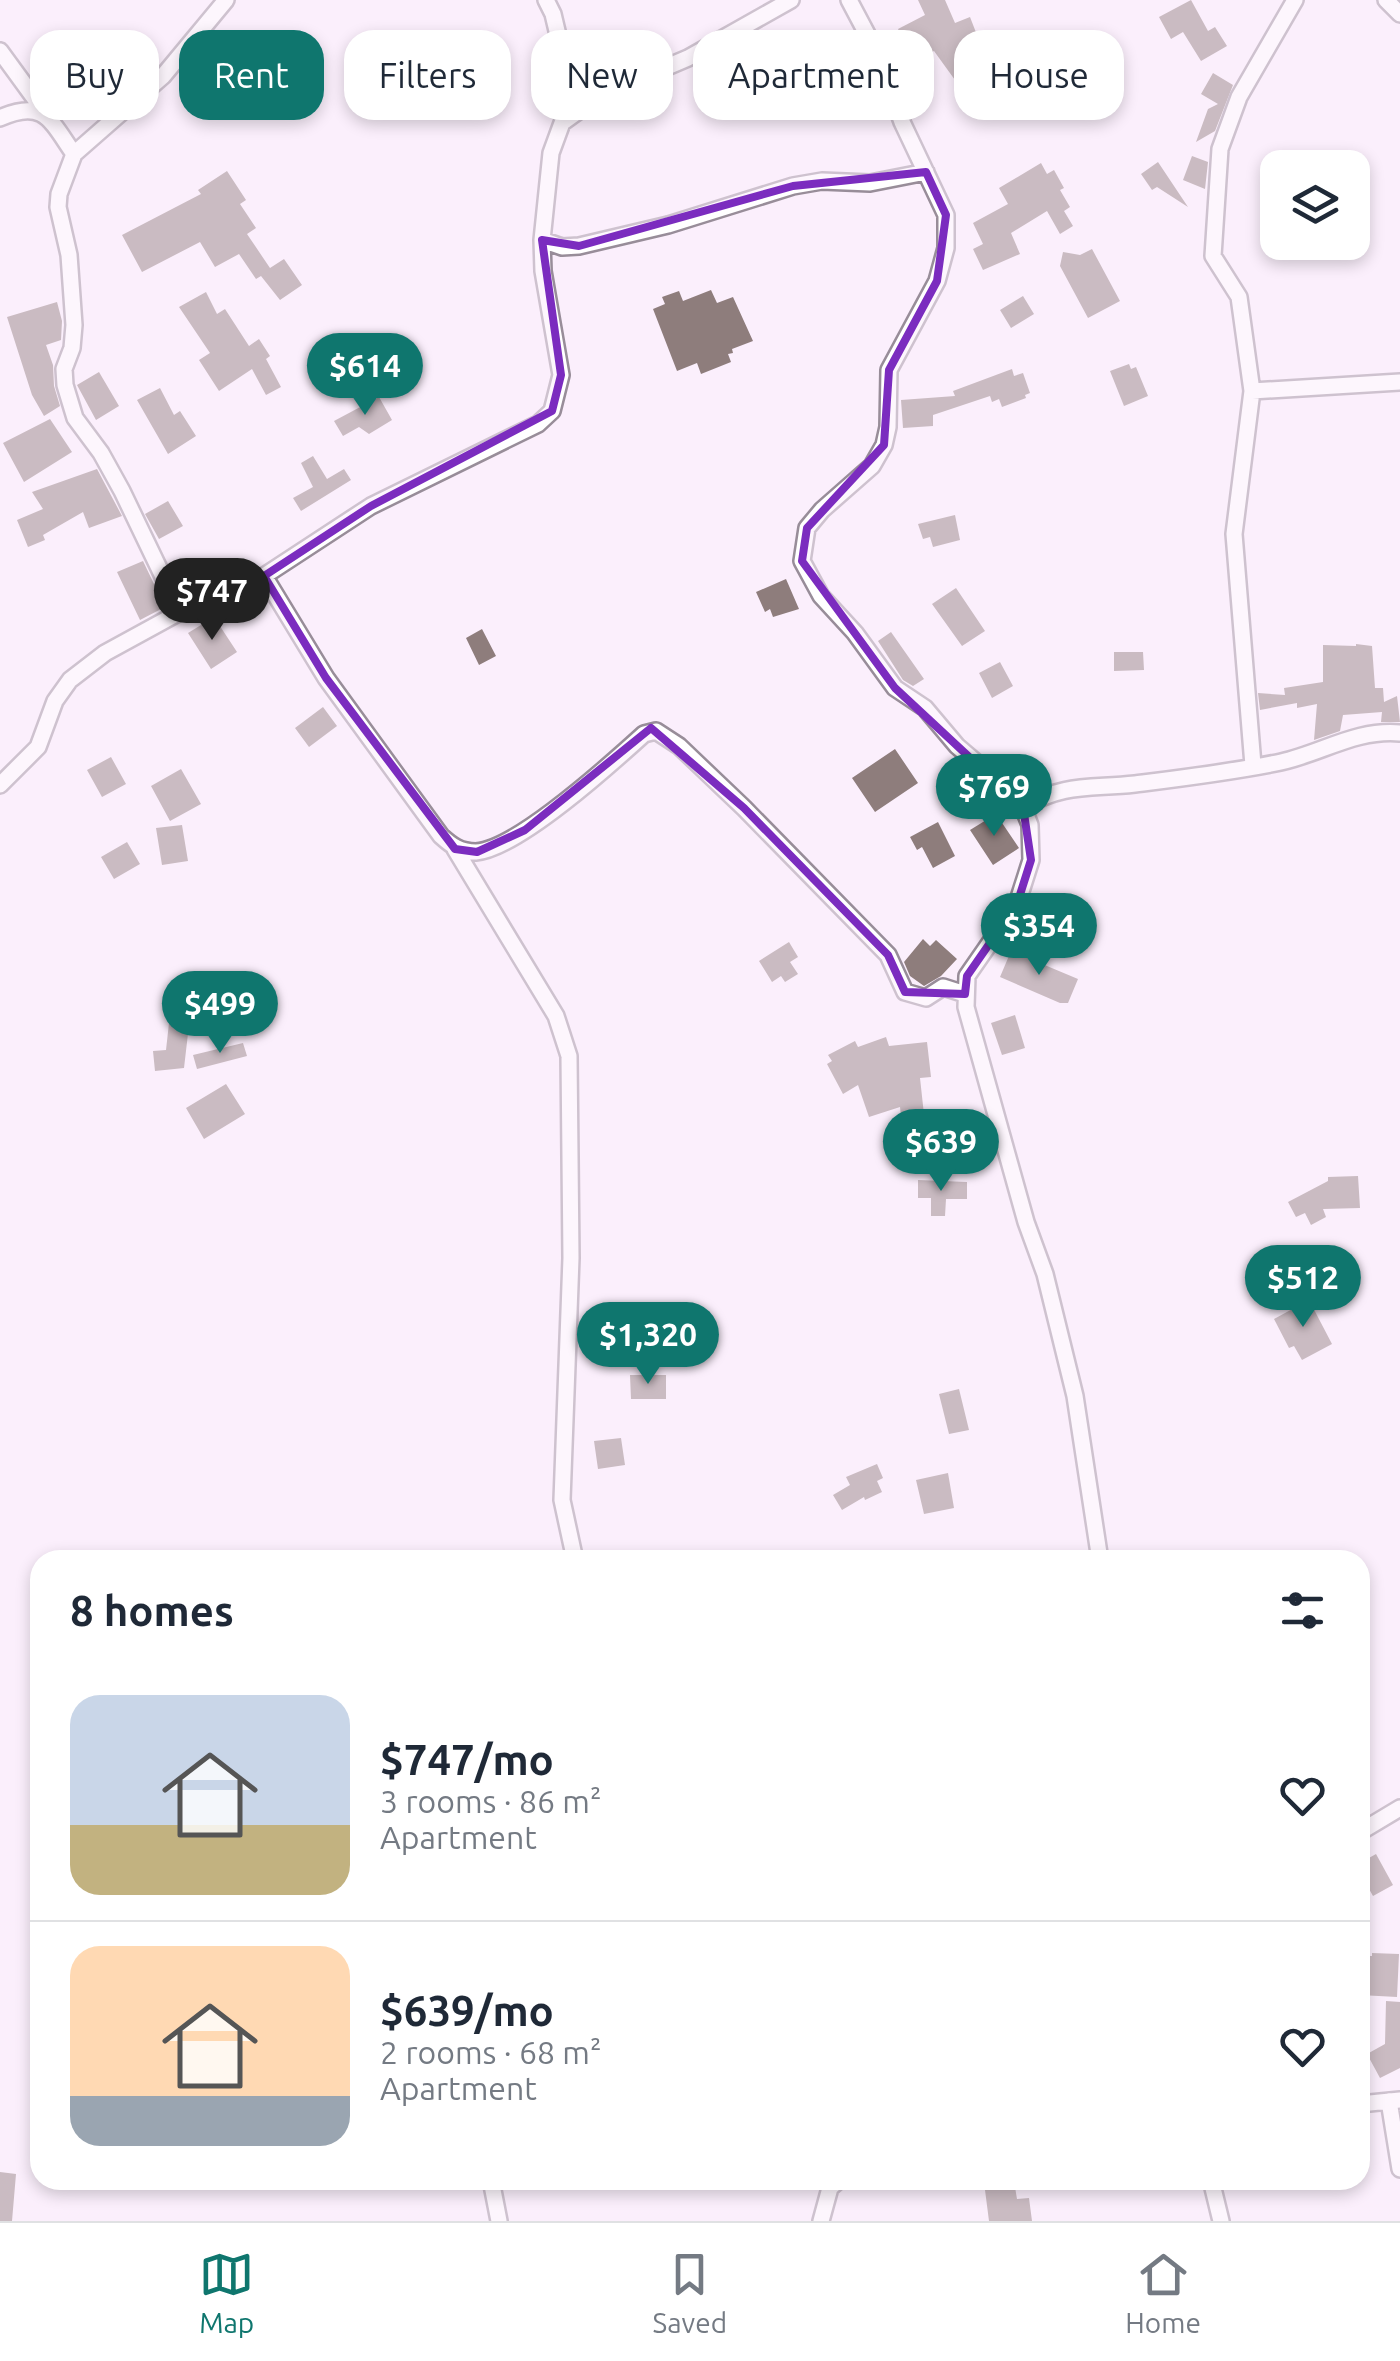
<!DOCTYPE html>
<html lang="en">
<head>
<meta charset="utf-8">
<style>
  body { margin:0; font-family:Ubuntu,sans-serif; background:#f6f6f7; color:#1f2937; height:100vh; display:flex; flex-direction:column; font-size:38px; white-space:nowrap }
  * { box-sizing:border-box; margin:0 }
  p { font-size:32px; color:#747a83 }
  .icon { flex:none; width:55px; height:55px; fill:none; stroke:currentColor; stroke-width:2; stroke-linecap:round; stroke-linejoin:round }
  .map { position:relative; flex:1; overflow:hidden }
  .sheet { position:absolute; left:30px; top:1550px; width:1340px; height:640px; display:flex; flex-direction:column; background:#fff; border-radius:30px; box-shadow:0 5px 15px #0003 }
  .sheet>* { flex:none }
  .top-card { position:absolute; left:30px; top:30px; width:1340px; height:90px; display:flex; gap:20px }
  .controls { position:absolute; left:1260px; top:150px; display:grid; gap:20px }
  .controls a { display:grid; place-items:center; width:110px; height:110px; border-radius:20px; background:#fff; box-shadow:0 5px 15px #0003; font-size:50px }
  .price { position:absolute; translate:-50% -85px; padding:0 22px; border-radius:35px; background:#0f766e; color:#fff; font-size:32px; line-height:65px; filter:drop-shadow(0 2px 5px #0008) }
  .price::after { content:''; position:absolute; left:50%; top:60px; width:30px; height:22px; margin-left:-15px; background:inherit; clip-path:polygon(0 0,100% 0,50% 100%) }
  .price.active { background:#222; color:#fff }
  ul { padding:0; list-style:none }
  li { display:flex; align-items:center; gap:30px; height:250px; padding:0 40px }
  li+li { border-top:2px solid #e0e1e3 }
  li span { display:grid; place-items:center; flex:none; width:280px; height:200px; border-radius:30px; color:#555 }
  li>.icon { margin-inline-start:auto }
  span .icon { width:120px; height:120px; fill:#fffc; stroke-width:1 }
  li b { font-size:42px }
  h2 { display:flex; justify-content:space-between; align-items:center; height:120px; padding:0 40px; font-size:42px }
  .chip { padding:0 35px; border-radius:30px; background:#fff; box-shadow:0 5px 15px #0003; font-size:35px; line-height:90px }
  .chip.active { background:#0f766e; color:#fff }
  .tabs { display:flex; justify-content:space-around; align-items:center; height:140px; border-top:2px solid #e0e1e3; background:#fff; font-size:28px; color:#747a83 }
  .tabs a { display:grid; justify-items:center; gap:5px }
  .tabs .active { color:#0f766e }
  .map>svg:first-child { display:block }
</style>
</head>
<body>
<div class="map">
<svg width="1400" height="2221" viewBox="0 0 1400 2221">
  <rect width="100%" height="100%" fill="#fbeffc"/>
  <path fill="#8e7d7c" d="M918 0H945L955 23 970 17 989 66 1014 52 1028 78 999 93 1004 101 981 116 934 51 913 61 898 29 925 15Z
    M1191 0 1208 31 1215 27 1227 46 1201 61 1183 32 1171 39 1159 17Z
    M1213 73 1233 85 1215 131 1196 142 1208 109 1218 104 1201 94Z
    M1192 156 1208 162 1205 189 1183 180Z
    M1158 162 1188 207 1157 187 1152 190 1141 174Z
    M1041 163 1047 174 1054 170 1064 188 1060 190 1070 207 1064 211 1073 226 1060 234 1047 211 1011 233 1020 254 983 270 973 249 983 244 973 223 1008 204 999 188Z
    M227 171 246 200 240 204 256 228 247 234 270 268 284 259 302 285 280 300 261 276 256 279 239 254 215 267 200 242 142 272 122 235 201 194 198 190Z
    M1092 249 1120 301 1088 318 1060 266 1063 252 1080 255Z
    M711 290 717 303 733 297 753 341 732 349 733 353 728 354 731 362 701 374 697 363 677 371 653 309 665 304 662 297 679 291 683 301Z
    M206 292 217 314 225 309 249 346 259 339 270 356 266 359 281 387 266 395 252 369 219 391 199 360 210 353 179 307Z
    M1023 296 1034 314 1011 328 1000 310Z
    M57 302 62 321 61 340 46 345 53 365 54 386 60 406 44 416 32 395 7 317Z
    M1129 364 1131 369 1136 367 1148 396 1124 406 1110 371Z
    M1012 369 1014 376 1023 373 1030 393 1025 395 1026 398 1002 407 999 399 992 402 990 396 933 415V426L903 428 901 400 955 396 953 391Z
    M99 372 119 406 96 420 77 385Z
    M160 388 174 415 180 411 196 436 168 454 137 400Z
    M379 397 392 420 369 434 359 427 343 436 334 421Z
    M50 419 72 452 24 482 3 443Z
    M313 456 327 479 344 469 351 480 301 511 293 498 313 487 301 463Z
    M97 469 122 516 89 528 83 512 43 535 45 540 28 547 17 520 43 509 32 492Z
    M168 501 183 526 159 539 145 514Z
    M955 515 960 540 933 547 930 537 923 539 918 524Z
    M143 561 165 607 140 620 117 572Z
    M786 579 799 609 773 617 770 609 765 612 756 592Z
    M956 588 985 631 962 646 932 604Z
    M214 617 237 652 211 669 188 633Z
    M482 629 496 656 479 665 466 638Z
    M891 632 924 679 913 686 903 680 878 641Z
    M1356 644 1372 646 1375 688H1383L1384 702 1397 696 1400 722H1381L1382 712 1343 715 1340 731 1314 740 1317 704 1297 708V703L1260 710 1258 693 1285 695 1284 688 1323 682V645L1356 646Z
    M1114 652H1143L1144 670 1114 671Z
    M1000 662 1013 686 992 698 979 673Z
    M323 707 337 726 309 747 295 728Z
    M895 749 918 783 875 812 852 778Z
    M111 757 126 784 102 797 87 770Z
    M181 769 201 804 170 821 151 786Z
    M996 814 1019 848 993 865 970 830Z
    M938 822 955 856 933 868 922 847 917 850 910 837Z
    M182 825 188 861 162 865 156 828Z
    M127 842 140 864 114 879 101 857Z
    M923 939 930 946 936 940 957 959 941 976 924 986 910 976 904 962Z
    M789 942 798 957 790 962 798 974 785 982 781 976 772 982 759 961Z
    M1011 951 1078 979 1068 1003H1060L1000 977Z
    M1015 1015 1025 1048 1002 1055 991 1023Z
    M169 1023 189 1025 184 1068 155 1071 153 1051 166 1050Z
    M886 1037 889 1046 927 1042 931 1077 920 1078 926 1133 903 1135 900 1107 869 1117 858 1085 843 1094 827 1064 832 1061 828 1055 855 1041 858 1047Z
    M243 1043 247 1056 197 1069 193 1055Z
    M226 1084 245 1114 204 1139 186 1108Z
    M1358 1176 1360 1208 1323 1209 1326 1217 1311 1225 1305 1213 1296 1217 1288 1202 1328 1181V1177Z
    M918 1180 967 1182V1199H946L945 1216H931V1198H918Z
    M1309 1300 1332 1344 1302 1360 1294 1346 1289 1348 1274 1319Z
    M630 1375H666V1399H631Z
    M959 1389 969 1430 949 1434 939 1394Z
    M621 1438 625 1465 598 1469 594 1441Z
    M877 1464 883 1478 877 1481 882 1492 865 1500 864 1497 842 1510 833 1495 850 1485 846 1477Z
    M948 1473 954 1508 924 1514 916 1480Z
    M1376 1854 1393 1885 1373 1896 1360 1873V1863Z
    M1372 1953 1399 1954 1397 1997 1360 1995V1956H1372Z
    M1386 2001 1400 2002V2068L1380 2078 1367 2054 1385 2044Z
    M0 2172 16 2174 12 2221H0Z
    M1015 2187 1017 2199 1029 2198 1032 2221H989L985 2190Z"/>
  <g fill="none" stroke-linecap="round" stroke-linejoin="round">
    <defs>
      <path id="street" d="M546 0 553 14 576 111
        M849 0 876 51 902 122 946 215V248L937 281 889 370 888 427 884 445 872 466 822 510 807 528 802 561 821 596 855 633 895 688 925 708 957 746 1012 793 1023 807 1030 825 1031 860 1017 904 967 976 966 1007 1026 1222 1045 1274 1075 1396 1100 1560
        M1386 0 1400 14
        M0 51 46 114
        M0 118C44 98 51 121 74 154
        M542 240 562 247 579 246 668 225 793 186 822 181 870 183 926 172
        M1252 391 1400 382
        M264 576 326 678 441 836C452 846 460 852 476 852 517 849 611 764 644 734L656 731 679 746 744 808 888 955 905 992 926 998 943 987 965 994
        M180 612 122 491 101 453 75 418 65 385 64 369 72 348 74 325 69 255 58 207 59 194 74 154 163 76 226 0
        M1253 765 1234 534 1252 391 1239 297 1213 256 1220 149 1239 97 1295 0
        M0 785 38 747 55 701 70 680 105 653 180 612 264 576 371 506 538 424 552 411 561 375 543 271 542 240 551 153 562 123 601 95 688 58 791 0
        M1023 807C1065 783 1089 789 1135 784 1183 778 1233 772 1281 762 1322 753 1356 729 1400 733
        M455 849 556 1016 569 1056 571 1258 562 1500 575 1560
        M1360 1832 1400 1808
        M1389 2101 1400 2169
        M1360 2104 1400 2100
        M491 2180 499 2221
        M1211 2180 1221 2221
        M821 2221 830 2188 839 2180"/>
    </defs>
    <use href="#street" stroke="#988d99" stroke-width="20"/>
    <use href="#street" stroke="#fff" stroke-width="15"/>
  </g>
  <path d="M0 0H1400V2221H0ZM926 172 946 215 937 281 889 370 884 445 807 528 802 561 895 688 1023 807 1031 860 1017 904 967 976 965 994 905 992 888 955 744 808 651 728 525 830 477 852 455 849 326 678 264 576 371 506 552 411 561 375 542 240 579 246 793 186Z" fill="#fbeffc" fill-opacity=".55" fill-rule="evenodd"/>
  <path fill="none" stroke="#7b2cbf" stroke-width="8" stroke-linejoin="round" d="M926 172 946 215 937 281 889 370 884 445 807 528 802 561 895 688 1023 807 1031 860 1017 904 967 976 965 994 905 992 888 955 744 808 651 728 525 830 477 852 455 849 326 678 264 576 371 506 552 411 561 375 542 240 579 246 793 186Z"/>
</svg>
<div class="controls">
<a><svg class="icon" aria-label="layers" viewBox="0 0 24 24"><path d="M12 4l9 5-9 5-9-5zM3 14l9 5 9-5"/></svg></a>
</div>
<b class="price" style="left:365px;top:418px">$614</b>
<b class="price active" style="left:212px;top:643px">$747</b>
<b class="price" style="left:994px;top:839px">$769</b>
<b class="price" style="left:1039px;top:978px">$354</b>
<b class="price" style="left:220px;top:1056px">$499</b>
<b class="price" style="left:941px;top:1194px">$639</b>
<b class="price" style="left:1303px;top:1330px">$512</b>
<b class="price" style="left:648px;top:1387px">$1,320</b>
<div class="top-card">
<a class="chip">Buy</a>
<a class="chip active">Rent</a>
<a class="chip">Filters</a>
<a class="chip">New</a>
<a class="chip">Apartment</a>
<a class="chip">House</a>
</div>
<section class="sheet">
<h2>8 homes<svg class="icon" aria-label="filters" viewBox="0 0 24 24"><path d="M4 7h16M4 17h16"/><circle cx="9" cy="7" r="2"/><circle cx="15" cy="17" r="2"/></svg></h2>
<ul>
<li><span style="background:linear-gradient(#c9d6e8 65%,#c2b280 0)"><svg class="icon" aria-label="home" viewBox="0 0 24 24"><path d="M3 11l9-7 9 7M6 9v11h12V9"/></svg></span><div><b>$747/mo</b><p>3 rooms · 86 m²</p><p>Apartment</p></div><svg class="icon" aria-label="heart" viewBox="0 0 24 24"><path d="M12 20l-8-8c-3-5 5-10 8-4 3-6 11-1 8 4z"/></svg></li>
<li><span style="background:linear-gradient(#ffd9b3 75%,#9aa5b1 0)"><svg class="icon" aria-label="home" viewBox="0 0 24 24"><path d="M3 11l9-7 9 7M6 9v11h12V9"/></svg></span><div><b>$639/mo</b><p>2 rooms · 68 m²</p><p>Apartment</p></div><svg class="icon" aria-label="heart" viewBox="0 0 24 24"><path d="M12 20l-8-8c-3-5 5-10 8-4 3-6 11-1 8 4z"/></svg></li>
</ul>
</section>
</div>
<nav class="tabs">
<a class="active"><svg class="icon" aria-label="map" viewBox="0 0 24 24"><path d="M3 6l6-2 6 2 6-2v14l-6 2-6-2-6 2zM9 4v14M15 6v14"/></svg>Map</a>
<a><svg class="icon" aria-label="saved" viewBox="0 0 24 24"><path d="M7 4h10v16l-5-4-5 4z"/></svg>Saved</a>
<a><svg class="icon" aria-label="home" viewBox="0 0 24 24"><path d="M3 11l9-7 9 7M6 9v11h12V9"/></svg>Home</a>
</nav>
</body>
</html>
